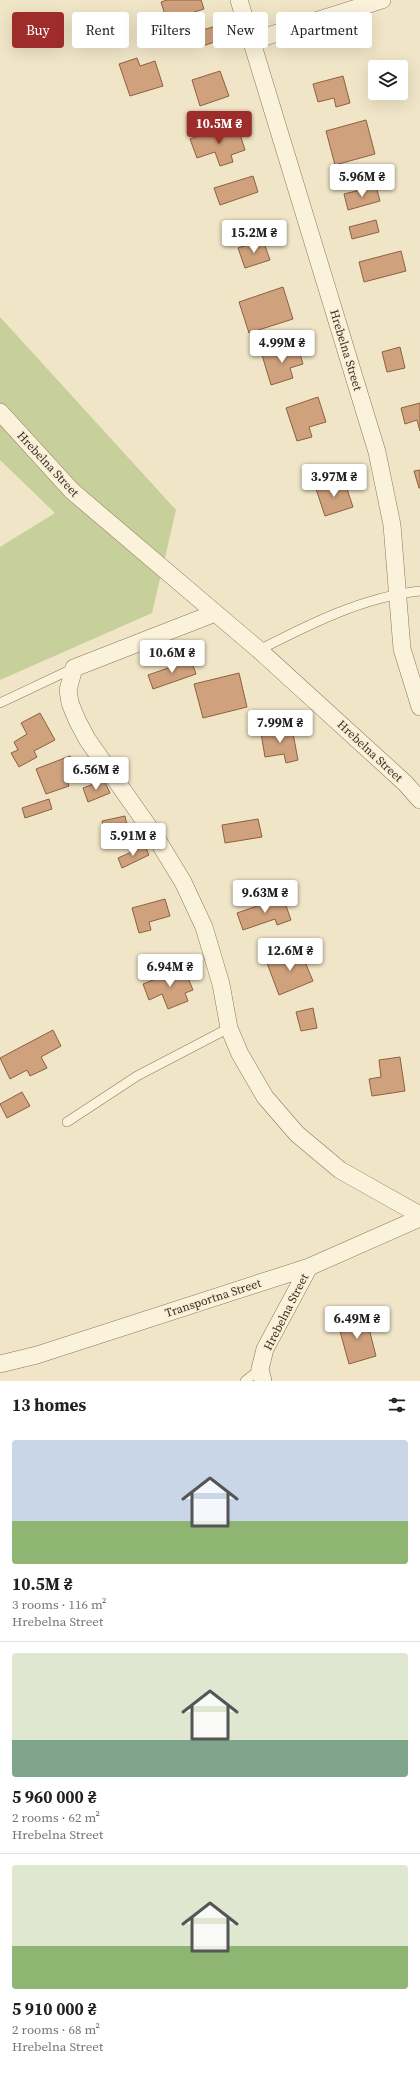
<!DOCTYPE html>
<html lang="en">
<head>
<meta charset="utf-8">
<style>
  body { margin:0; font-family:"Source Serif 4",serif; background:#f2f2f2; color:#202124; height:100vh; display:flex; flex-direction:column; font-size:15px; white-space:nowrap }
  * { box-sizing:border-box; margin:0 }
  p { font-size:13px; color:#757577 }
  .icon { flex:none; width:22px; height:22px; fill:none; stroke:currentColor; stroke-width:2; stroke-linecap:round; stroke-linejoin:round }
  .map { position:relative; height:1381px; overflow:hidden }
  .drawer { display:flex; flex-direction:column; background:#fff; flex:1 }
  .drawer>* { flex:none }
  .hud { position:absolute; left:12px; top:12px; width:396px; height:36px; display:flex; gap:8px }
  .tools { position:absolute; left:368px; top:60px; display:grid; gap:8px }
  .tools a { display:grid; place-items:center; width:40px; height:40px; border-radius:4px; background:#fff; box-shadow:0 4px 16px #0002; font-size:20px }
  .price { position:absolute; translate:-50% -34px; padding:0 9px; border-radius:4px; background:#fff; color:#222; font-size:13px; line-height:26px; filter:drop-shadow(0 1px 2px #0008) }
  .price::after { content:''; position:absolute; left:50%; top:24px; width:12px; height:9px; margin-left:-6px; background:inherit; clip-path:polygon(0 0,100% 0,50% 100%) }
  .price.selected { background:#9e2c2a; color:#fff }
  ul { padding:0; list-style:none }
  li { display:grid; align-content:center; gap:8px; height:212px; padding:0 12px }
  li+li { border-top:1px solid #e0e0e0 }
  li span { display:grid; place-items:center; height:124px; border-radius:4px; color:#555 }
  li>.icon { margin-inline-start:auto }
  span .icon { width:72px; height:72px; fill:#fffc; stroke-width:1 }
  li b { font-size:17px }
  h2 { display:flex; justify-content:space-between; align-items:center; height:48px; padding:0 12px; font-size:17px }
  .tag { padding:0 14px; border-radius:4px; background:#fff; box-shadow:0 4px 16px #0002; font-size:14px; line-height:36px }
  .tag.selected { background:#9e2c2a; color:#fff }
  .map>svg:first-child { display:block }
</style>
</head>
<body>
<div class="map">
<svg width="420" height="1381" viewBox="0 0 420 1381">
  <rect width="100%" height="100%" fill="#f0e5c7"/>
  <path fill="#c7cf9b" d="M0 317 176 510 152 613 0 680V547L55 513 0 460Z"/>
  <path fill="#cfa17c" stroke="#8d6141" d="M167 0H201L204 9 167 21 161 2Z
    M216 26 220 40 200 47 196 32Z
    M137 58 140 66 155 61 163 86 130 96 119 64Z
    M220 71 229 96 200 106 192 80Z
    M343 76 350 103 336 107 334 98 318 102 313 84Z
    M366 120 375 154 335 165 326 131Z
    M238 128 245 150 231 155 233 162 220 166 215 152 197 158 190 139 215 130 216 135Z
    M253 176 258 192 220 205 214 188Z
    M376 186 380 201 348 210 344 194Z
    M376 220 379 232 352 239 349 227Z
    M263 240 270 260 245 268 238 248Z
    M401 251 406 271 364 282 359 262Z
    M283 287 293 319 249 333 239 302Z
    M297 344 303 364 290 368 293 378 271 385 262 355Z
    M400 347 405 368 387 372 382 352Z
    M318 397 326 422 309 427 312 437 297 441 286 408Z
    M420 403V431L417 420 405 424 401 408Z
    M420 470V488H419L414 471Z
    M344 480 353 507 325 516 316 489Z
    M191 660 196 674 153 689 148 675Z
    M239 673 247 707 203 718 194 684Z
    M40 713 55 740 34 751 37 757 19 767 11 753 18 750 14 742 27 734 21 723Z
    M292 728 298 760 286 763 284 754 265 757 261 733Z
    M70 756 77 775 67 780 69 786 46 794 36 769Z
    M104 780 110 793 88 802 83 788Z
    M49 799 52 809 25 818 22 808Z
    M125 816 129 834 106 840 102 821Z
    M258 819 262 837 225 843 222 825Z
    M145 846 149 855 122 868 118 858Z
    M283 897 291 920 277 925 275 919 243 930 237 913Z
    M165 899 170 916 149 922 151 930 139 933 132 908Z
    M300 950 313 981 279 995 267 963Z
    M184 968 193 990 185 993 188 1001 168 1009 162 994 149 1000 143 984Z
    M313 1008 317 1028 301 1031 296 1012Z
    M53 1030 61 1046 41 1057 47 1068 30 1076 27 1070 10 1079 0 1058Z
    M400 1057 405 1091 372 1096 369 1079 381 1077 379 1060Z
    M22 1092 30 1106 7 1118 0 1104Z
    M366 1317 376 1356 349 1364 338 1324Z"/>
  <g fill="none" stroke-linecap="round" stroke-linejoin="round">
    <defs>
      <path id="service" d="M259 650C310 624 363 597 420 591
        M0 703 74 668
        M67 1122 137 1076 229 1028
        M245 1381 260 1369"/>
      <path id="minor" d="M239 0 377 452 392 525 402 649 420 707
        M252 41 382 0
        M0 412 72 491 259 650 405 783 420 800
        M215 613 74 668 68 690 70 703 77 720 87 739 155 836 183 882 204 927 221 984 229 1028 240 1054 265 1097 297 1134 340 1170 420 1215
        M0 1364 37 1355 309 1267 420 1218
        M263 1381 260 1369 265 1349 309 1267"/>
    </defs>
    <use href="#service" stroke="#8d775c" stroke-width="10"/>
    <use href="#minor" stroke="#8d775c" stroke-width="18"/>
    <use href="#service" stroke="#faf2db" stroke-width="9"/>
    <use href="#minor" stroke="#faf2db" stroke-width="17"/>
  </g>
  <g text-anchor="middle" stroke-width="3" stroke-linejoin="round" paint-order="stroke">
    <g font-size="12" fill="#3d2f20" stroke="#f7efd7">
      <text transform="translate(346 350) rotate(73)" y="4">Hrebelna Street</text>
      <text transform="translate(48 464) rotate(47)" y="4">Hrebelna Street</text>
      <text transform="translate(370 751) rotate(43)" y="4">Hrebelna Street</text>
      <text transform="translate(213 1298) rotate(-18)" y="4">Transportna Street</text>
      <text transform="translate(286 1312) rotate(-63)" y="4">Hrebelna Street</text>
    </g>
  </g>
</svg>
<div class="tools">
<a><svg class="icon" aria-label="layers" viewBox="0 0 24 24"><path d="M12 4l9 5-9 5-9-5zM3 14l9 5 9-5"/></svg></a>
</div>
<b class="price selected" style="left:219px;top:145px">10.5M ₴</b>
<b class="price" style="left:362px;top:198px">5.96M ₴</b>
<b class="price" style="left:254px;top:254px">15.2M ₴</b>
<b class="price" style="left:282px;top:364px">4.99M ₴</b>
<b class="price" style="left:334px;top:498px">3.97M ₴</b>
<b class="price" style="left:172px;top:674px">10.6M ₴</b>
<b class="price" style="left:280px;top:744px">7.99M ₴</b>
<b class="price" style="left:96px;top:791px">6.56M ₴</b>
<b class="price" style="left:133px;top:857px">5.91M ₴</b>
<b class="price" style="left:265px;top:914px">9.63M ₴</b>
<b class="price" style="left:290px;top:972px">12.6M ₴</b>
<b class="price" style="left:170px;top:988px">6.94M ₴</b>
<b class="price" style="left:357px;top:1340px">6.49M ₴</b>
<div class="hud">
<a class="tag selected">Buy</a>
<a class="tag">Rent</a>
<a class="tag">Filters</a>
<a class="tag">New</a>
<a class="tag">Apartment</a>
</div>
</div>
<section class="drawer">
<h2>13 homes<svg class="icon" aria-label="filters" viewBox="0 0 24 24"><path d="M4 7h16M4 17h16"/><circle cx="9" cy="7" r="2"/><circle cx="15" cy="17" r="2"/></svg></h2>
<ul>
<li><span style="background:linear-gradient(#c9d6e8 65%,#8fb573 0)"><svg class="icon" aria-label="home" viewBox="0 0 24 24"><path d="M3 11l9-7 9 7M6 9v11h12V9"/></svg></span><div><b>10.5M ₴</b><p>3 rooms · 116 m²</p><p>Hrebelna Street</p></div></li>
<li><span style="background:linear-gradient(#dfe7d0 70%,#7fa58c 0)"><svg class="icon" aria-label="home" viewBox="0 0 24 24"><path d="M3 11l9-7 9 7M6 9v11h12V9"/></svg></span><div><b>5 960 000 ₴</b><p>2 rooms · 62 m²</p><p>Hrebelna Street</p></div></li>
<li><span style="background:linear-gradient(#dfe7d0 65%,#8fb573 0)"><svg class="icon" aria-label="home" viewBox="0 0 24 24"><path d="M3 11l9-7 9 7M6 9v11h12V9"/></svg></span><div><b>5 910 000 ₴</b><p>2 rooms · 68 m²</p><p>Hrebelna Street</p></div></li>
</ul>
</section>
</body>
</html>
